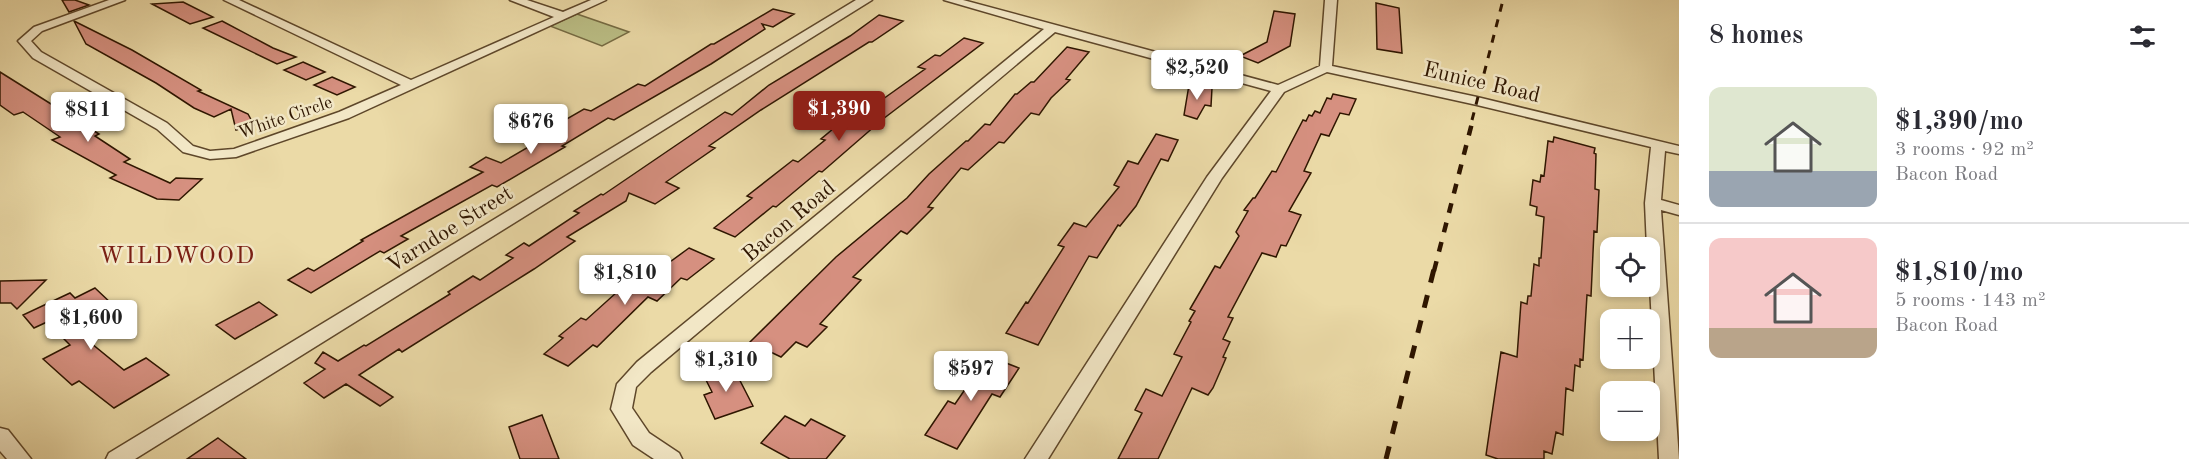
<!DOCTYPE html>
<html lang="en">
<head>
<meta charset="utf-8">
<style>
  body { margin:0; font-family:"Old Standard TT",serif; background:#f2f2f3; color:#2b2b33; height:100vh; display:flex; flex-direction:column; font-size:22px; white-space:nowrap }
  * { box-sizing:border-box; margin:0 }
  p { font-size:20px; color:#7c7c81 }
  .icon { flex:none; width:33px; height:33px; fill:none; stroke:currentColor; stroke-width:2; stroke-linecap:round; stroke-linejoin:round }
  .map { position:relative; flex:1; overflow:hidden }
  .drawer { display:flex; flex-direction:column; background:#fff; width:510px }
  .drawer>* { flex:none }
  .buttons { position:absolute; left:1600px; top:237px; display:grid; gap:12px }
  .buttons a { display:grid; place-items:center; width:60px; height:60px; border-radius:12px; background:#fff; box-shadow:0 3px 9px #0003; font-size:30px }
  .price { position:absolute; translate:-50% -51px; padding:0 14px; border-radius:6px; background:#fff; color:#222; font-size:20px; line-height:39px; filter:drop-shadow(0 2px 3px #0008) }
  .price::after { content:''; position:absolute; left:50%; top:36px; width:18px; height:14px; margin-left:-9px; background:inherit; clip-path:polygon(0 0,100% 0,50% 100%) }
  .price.active { background:#8f2418; color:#fff }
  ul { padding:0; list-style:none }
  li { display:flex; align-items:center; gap:18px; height:150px; padding:0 30px }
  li+li { border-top:2px solid #e1e1e2 }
  li span { display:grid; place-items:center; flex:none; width:168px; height:120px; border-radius:12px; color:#555 }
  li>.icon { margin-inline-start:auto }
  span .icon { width:72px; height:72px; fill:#fffc; stroke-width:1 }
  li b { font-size:26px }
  h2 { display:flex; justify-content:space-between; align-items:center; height:72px; padding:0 30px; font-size:26px }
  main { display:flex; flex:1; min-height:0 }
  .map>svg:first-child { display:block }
</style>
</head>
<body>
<main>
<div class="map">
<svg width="1679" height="459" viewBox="0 0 1679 459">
  <rect width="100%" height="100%" fill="#ebdaa7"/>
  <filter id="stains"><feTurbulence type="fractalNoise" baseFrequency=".00333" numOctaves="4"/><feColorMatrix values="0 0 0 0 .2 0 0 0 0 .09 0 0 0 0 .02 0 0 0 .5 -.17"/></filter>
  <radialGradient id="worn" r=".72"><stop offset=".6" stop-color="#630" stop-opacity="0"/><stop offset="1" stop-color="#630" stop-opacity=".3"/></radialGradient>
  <path fill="#bbbe85" stroke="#756a42" stroke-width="1.5" d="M577 14 629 32 602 46 550 26Z"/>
  <path fill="#d69080" stroke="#2f1600" stroke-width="1.5" d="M62 0H75L89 5 69 12Z
    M183 2 213 17 190 24 152 4Z
    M1376 3 1399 8 1402 53 1377 49Z
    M773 9 794 14 773 27 762 24 765 29 711 64 614 120 608 118 562 146 565 147 497 187 492 185 401 236 408 239 384 253 380 251 311 293 288 280 308 268 314 271 363 241 361 240 483 172 470 167 486 157 501 163 537 142 532 139 584 109 591 111 638 84 645 86 711 44H714Z
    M1274 11 1295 14 1290 46 1258 63 1240 56 1267 42Z
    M879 15 903 21 872 42H869L761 110 709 146 715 148 666 182 679 188 655 204 629 193 626 201 567 237 575 241 534 269 402 352 399 349 359 375 393 397 380 406 346 384 324 398 304 383 325 369 315 363 323 352 338 361 364 345 366 346 450 294 448 292 473 276 480 280 513 258 506 255 524 243 529 246 579 213 574 211 601 194 603 195 725 112 732 115 769 85 850 36Z
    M74 21 132 50 201 90 198 91 248 114 254 125 236 130 231 109 214 117 194 108 156 83 86 44Z
    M222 21 273 48 296 57 277 64 203 28Z
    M964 38 983 43 883 119 822 172 819 171 776 207 773 206 735 237 714 228 752 198 747 196 793 160 798 162 825 140 821 139 857 109 862 110 879 98 883 99 925 69 918 67 935 55 940 56Z
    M1067 47 1089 52 1066 79 1070 80 1051 98 1039 115 1031 113 1004 143 999 142 968 170 961 168 928 207 933 208 907 234 901 231 853 277 861 280 820 324 827 327 807 347 796 342 781 357 750 342 836 257 907 198 929 174 966 141H968L985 124 990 125 1015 94H1017L1031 82H1034Z
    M303 62 325 72 306 80 284 70Z
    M0 72 99 134 95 136 130 159 124 162 170 183 176 178 202 179 179 200 157 199 110 178 116 175 52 140 60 137 29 116 23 112 14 115 0 105Z
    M332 77 355 87 337 95 314 85Z
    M1189 85 1212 88 1211 106 1205 105 1197 119 1184 115Z
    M1333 94 1356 99 1349 115 1340 113 1329 136 1321 134 1304 171 1311 173 1289 211 1301 215 1286 246 1281 245 1276 257 1262 253 1228 317 1233 318 1223 339 1230 342 1223 357 1226 358 1213 388 1208 395 1192 388 1158 459H1118L1142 413 1135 410 1146 389 1162 396 1182 357 1174 354 1191 322 1189 321 1195 311 1190 309 1215 266 1220 268 1239 236 1236 232 1248 211 1244 210 1253 198H1255L1272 171 1276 172 1303 120 1306 121 1309 115 1312 116 1315 111 1320 113 1327 98 1331 99Z
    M1156 134 1178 140 1168 161 1161 159 1136 206 1120 226 1118 225 1097 258 1089 256 1038 345 1006 333 1026 302 1028 303 1064 247 1058 245 1074 223 1086 227 1119 187 1114 185 1128 161 1138 164Z
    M1554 137 1595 148 1594 153 1596 154 1595 189 1599 190 1597 232 1594 231 1591 296 1587 295 1583 360 1580 359V367L1575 365 1573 391 1566 388 1563 435 1556 432 1552 454 1544 451V459H1498L1486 455 1501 352 1517 357 1521 302 1527 304 1528 296H1531L1534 264 1539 266V258H1541L1544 217 1536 215 1537 207 1530 205 1533 180 1540 182 1541 175 1544 176 1548 141 1553 142Z
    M689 248 714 259 687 280 681 278 657 301 648 297 597 347 593 345 568 366 544 354 563 338 559 336 581 318 586 320 637 274 648 278Z
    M46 280 17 309 11 303H0V281Z
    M95 288 113 305 70 326 124 370 146 358 169 375 114 408 79 381 72 385 43 359 70 345 47 322 34 328 23 315 70 293 75 298Z
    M259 302 277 315 235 339 216 325Z
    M988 356 1019 368 1000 397 992 394 957 449 925 435 948 401 955 404Z
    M733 367 753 406 715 419 704 395 712 392 704 376Z
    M542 415 559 459H520L509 427Z
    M785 416 805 426 811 419 845 436 826 459H790L761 443Z
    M218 438 246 459H187Z"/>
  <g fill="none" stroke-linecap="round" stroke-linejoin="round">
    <defs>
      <path id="minor" d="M109 0H125L42 31 31 41 41 52 167 123 193 146 210 151 234 149 339 112 401 85 224 0H239L411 80 554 17 510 0H527L563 12 591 0H606L349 118 236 157 210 159 183 152 157 129 33 58 18 41 34 27Z
        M856 0H872L135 459H106L109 453Z
        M944 0H963L1278 85 1320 66 1325 0H1337L1332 66 1477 97 1679 146V154L1665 151 1661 200 1679 205V215L1661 210 1679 459H1659L1650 286V248H1647L1645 203 1651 147 1477 105 1327 72 1284 92 1222 178 1048 459H1025L1207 177 1271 91 1055 32 651 372 636 387 632 408 649 433 679 453 682 459H654L633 445 611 409 617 384 637 362 1044 29Z
        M0 428 8 430 31 459H7L0 451Z"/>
    </defs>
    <use href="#minor" stroke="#5e472a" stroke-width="3"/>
    <use href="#minor" fill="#f2e7c6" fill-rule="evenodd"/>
    <path stroke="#2f1600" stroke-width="3" stroke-dasharray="8 8" stroke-linecap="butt" d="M1472 120 1503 0"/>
    <path stroke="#2f1600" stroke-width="4.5" stroke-dasharray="10 10" stroke-linecap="butt" d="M1434 271 1473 119"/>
    <path stroke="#2f1600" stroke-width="5" stroke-dasharray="13 13" stroke-linecap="butt" d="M1386 459 1434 269"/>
  </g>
  <g text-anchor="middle" stroke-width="5" stroke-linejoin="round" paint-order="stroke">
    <g font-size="18" fill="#2f1600" stroke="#f2e7c6">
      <text transform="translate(285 117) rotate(-19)" y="6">White Circle</text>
    </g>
    <g font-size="22" fill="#2f1600" stroke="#f2e7c6">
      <text transform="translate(1482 81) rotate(13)" y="8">Eunice Road</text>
      <text transform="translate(788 220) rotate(-40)" y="8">Bacon Road</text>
      <text transform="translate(449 228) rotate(-32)" y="8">Varndoe Street</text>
    </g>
    <g font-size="24" letter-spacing="1.5" fill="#7a1f14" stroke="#f2e7c6">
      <text x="177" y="263">WILDWOOD</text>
    </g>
  </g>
  <rect width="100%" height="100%" filter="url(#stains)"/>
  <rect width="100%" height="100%" fill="url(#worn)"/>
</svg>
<div class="buttons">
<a><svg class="icon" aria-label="locate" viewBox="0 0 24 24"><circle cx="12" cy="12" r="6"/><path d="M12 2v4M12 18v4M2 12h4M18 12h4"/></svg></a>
<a>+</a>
<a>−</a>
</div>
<b class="price" style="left:1197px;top:101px">$2,520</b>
<b class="price active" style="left:839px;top:142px">$1,390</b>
<b class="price" style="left:88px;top:143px">$811</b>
<b class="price" style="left:531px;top:155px">$676</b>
<b class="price" style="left:625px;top:306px">$1,810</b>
<b class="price" style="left:91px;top:351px">$1,600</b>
<b class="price" style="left:726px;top:393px">$1,310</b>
<b class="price" style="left:971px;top:402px">$597</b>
</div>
<section class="drawer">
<h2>8 homes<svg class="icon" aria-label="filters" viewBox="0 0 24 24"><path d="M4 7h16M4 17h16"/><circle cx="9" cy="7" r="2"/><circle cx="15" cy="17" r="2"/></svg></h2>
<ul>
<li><span style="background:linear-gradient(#dfe7d0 70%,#9aa5b1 0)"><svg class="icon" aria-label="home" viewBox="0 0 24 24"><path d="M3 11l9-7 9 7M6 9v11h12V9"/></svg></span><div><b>$1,390/mo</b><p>3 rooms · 92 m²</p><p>Bacon Road</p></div></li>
<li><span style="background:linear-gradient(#f6c9c9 75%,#b9a48a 0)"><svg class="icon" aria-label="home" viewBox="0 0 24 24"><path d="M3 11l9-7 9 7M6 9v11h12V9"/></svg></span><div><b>$1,810/mo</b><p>5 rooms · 143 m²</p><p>Bacon Road</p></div></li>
</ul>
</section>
</main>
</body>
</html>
